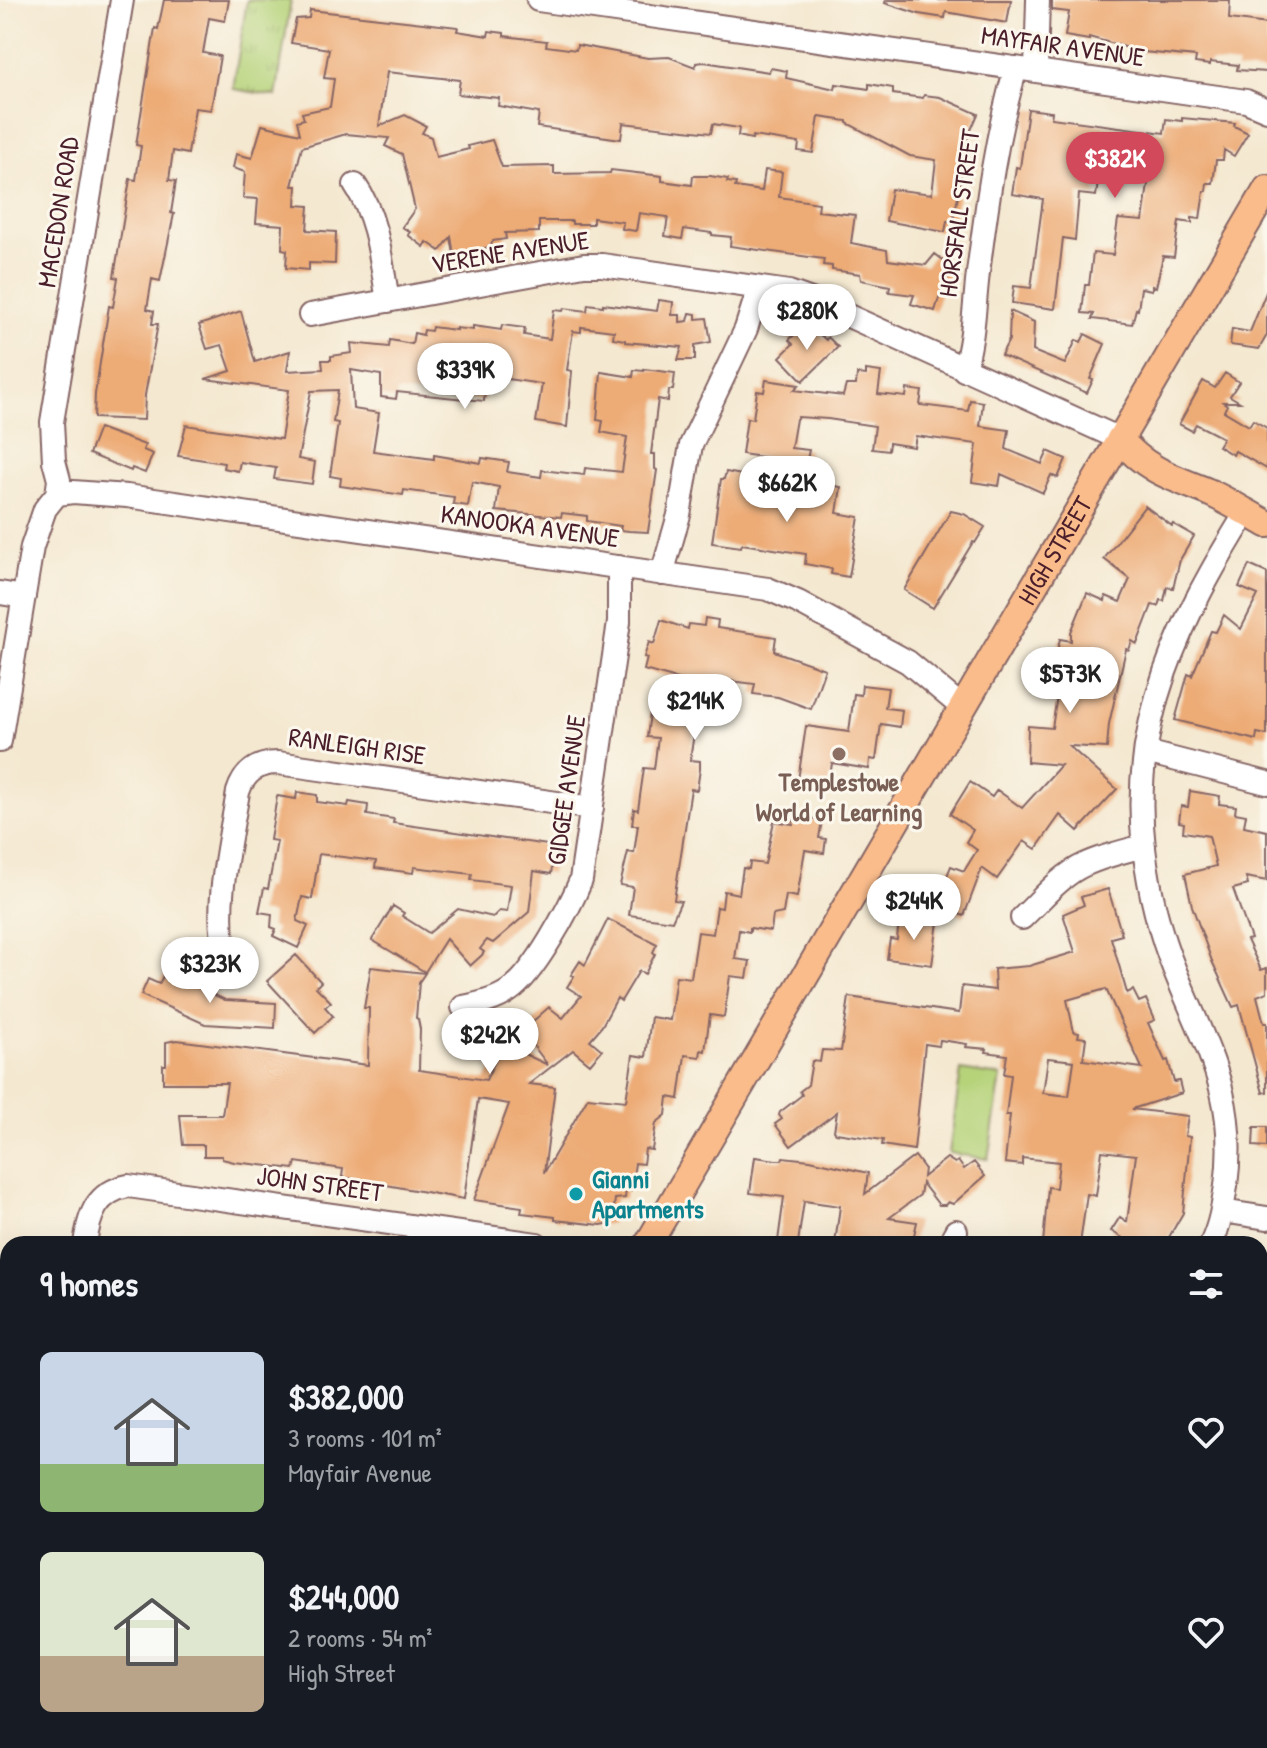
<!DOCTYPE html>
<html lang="en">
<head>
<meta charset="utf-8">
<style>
  body { margin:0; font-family:"Patrick Hand",sans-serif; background:#242831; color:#f1f3f6; height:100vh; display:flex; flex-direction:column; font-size:30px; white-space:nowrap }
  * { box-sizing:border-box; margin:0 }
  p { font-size:26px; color:#9ea1a6 }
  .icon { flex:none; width:44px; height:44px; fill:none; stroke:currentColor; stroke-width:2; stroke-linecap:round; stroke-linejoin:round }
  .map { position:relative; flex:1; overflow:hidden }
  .details { position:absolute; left:0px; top:1236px; width:1268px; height:512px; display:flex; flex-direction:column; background:#171b24; border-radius:24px 24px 0 0; box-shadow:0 8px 32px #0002 }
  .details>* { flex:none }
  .price { position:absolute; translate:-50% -68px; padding:0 18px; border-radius:28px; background:#fff; color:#222; font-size:26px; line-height:52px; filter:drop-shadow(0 2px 4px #0008) }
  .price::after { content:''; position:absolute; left:50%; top:48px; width:24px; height:18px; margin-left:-12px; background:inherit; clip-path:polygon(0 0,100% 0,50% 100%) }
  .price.on { background:#d1495b; color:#fff }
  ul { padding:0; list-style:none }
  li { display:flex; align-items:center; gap:24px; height:200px; padding:0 40px }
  li span { display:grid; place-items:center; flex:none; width:224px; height:160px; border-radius:12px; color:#555 }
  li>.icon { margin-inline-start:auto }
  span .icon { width:96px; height:96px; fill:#fffc; stroke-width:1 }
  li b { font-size:34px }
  h2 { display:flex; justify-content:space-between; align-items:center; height:96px; padding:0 40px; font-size:34px }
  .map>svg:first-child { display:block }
</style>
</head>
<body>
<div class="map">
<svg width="1267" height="1748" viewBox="0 0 1267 1748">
  <defs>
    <pattern id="grass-tufts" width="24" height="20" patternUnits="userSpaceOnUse" patternTransform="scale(2)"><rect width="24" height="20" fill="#b6d37a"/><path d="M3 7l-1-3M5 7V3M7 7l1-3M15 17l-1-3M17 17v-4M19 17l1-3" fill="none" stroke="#9eb56a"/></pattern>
  </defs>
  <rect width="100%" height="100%" fill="#fbf7ec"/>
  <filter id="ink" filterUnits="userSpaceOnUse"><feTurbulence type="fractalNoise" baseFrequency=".0125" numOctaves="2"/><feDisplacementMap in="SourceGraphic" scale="16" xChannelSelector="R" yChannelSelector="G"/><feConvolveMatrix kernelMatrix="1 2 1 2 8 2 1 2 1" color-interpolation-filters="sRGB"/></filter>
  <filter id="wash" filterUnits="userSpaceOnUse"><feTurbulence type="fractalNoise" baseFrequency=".006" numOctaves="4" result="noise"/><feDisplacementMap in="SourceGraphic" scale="32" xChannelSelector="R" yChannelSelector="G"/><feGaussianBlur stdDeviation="1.8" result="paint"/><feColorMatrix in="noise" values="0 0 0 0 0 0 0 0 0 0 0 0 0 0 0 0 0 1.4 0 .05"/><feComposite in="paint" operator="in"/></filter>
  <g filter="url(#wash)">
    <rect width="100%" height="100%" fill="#f4e8d0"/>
    <path fill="url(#grass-tufts)" stroke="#807952" stroke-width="2" d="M247 0H291L276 96 233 89Z"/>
    <path fill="#b6d37a" stroke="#807952" stroke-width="2" d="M961 1070 1001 1076 988 1159 949 1153Z"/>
    <g id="blocks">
      <path fill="#edab76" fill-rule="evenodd" d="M164 0H229L225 21 209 18 203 53 220 56 211 110 195 108 188 154 173 151 169 180 176 181 171 213 174 214 160 281 152 279 147 309 154 311 152 324H158L145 395 144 420 94 418 95 394 109 306 113 307 118 278 114 277 130 179 136 180 141 146 136 145 155 28 158 29Z
        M886 0H1011L1007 23 946 12 945 18 919 14 885 3Z
        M1052 0H1230L1229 19 1267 24V72L1237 70 1238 65 1210 62V65L1195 63 1196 57 1143 52 1089 37V40L1065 36 1069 12 1052 10Z
        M310 10 458 27 457 31 488 36 489 31 504 33V36L547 41 546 46 576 50 577 45 648 58 669 57 695 67 696 63 704 62 769 72 770 68 787 71 786 78 835 89 836 84 869 89V84L893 88V94L923 98 924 95 940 97 978 114 960 155 964 156 960 187 953 221H947L945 232 886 221 891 189 932 194 936 160 910 156 847 123V121L819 117 813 153 798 151 799 143 753 136 752 139 738 136 739 128 713 124 711 133 623 123 621 139 537 127 539 113 498 106 499 98 458 94 460 80 387 72 379 126 405 115 426 126 422 133 431 137 436 157 469 149 468 146 492 140 502 167 554 166V174L610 173 611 170 662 176V181L692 185 693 176H710L728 179 727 182 736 183 735 187 762 191 765 170 782 172 779 197 819 203 818 211 855 215 851 243 887 250 888 260 926 265 935 254 955 269 944 282 935 311 911 304 914 295 889 292 890 286 861 280 860 274 832 270V266L823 265 824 259 730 246 731 237 712 235V233L684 229 682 239 665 236 668 217 639 213 636 231 622 229 623 222 593 218V224H572V221H539V232L505 233 506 239 493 241 490 247 454 254 451 237 440 251 427 242 424 247 408 235 410 232 402 227 415 209 402 154 385 146 389 138 346 134 302 147 292 186H297L296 205 309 206 307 230 336 232 335 264 309 263V270L286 268 287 250 282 249 283 225 256 223 258 199 243 198 245 172 233 168 236 154 252 158 262 125 300 134 297 121 304 119 302 113 330 107 334 79 324 78 329 49 291 43 296 19 309 18Z
        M1028 109 1052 112 1051 118 1164 133 1166 119 1182 121V118L1235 123 1234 126 1248 133 1234 156 1224 150 1223 160H1216L1213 183H1207L1206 191H1204L1200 219 1192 218V223L1179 221 1174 257 1163 256 1156 287 1152 286V290L1141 288 1138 310 1136 309 1132 324 1092 319 1094 314 1082 313 1085 285H1089L1093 253 1113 255 1118 219 1143 221 1149 177 1100 169 1096 196 1079 194 1075 240 1063 238 1055 309 1012 303 1014 286 1031 288 1043 199 1012 194 1016 167 1020 168Z
        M1267 290V335L1259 349 1230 345 1232 329 1250 332Z
        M659 300 673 302 672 315H680V322L688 321 690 313 696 314V319L707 318 711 342 695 345V360H678L682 347 625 342V340L613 338 614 331 581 327V332L573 331 567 370 572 371 567 427 536 422 542 384 487 376 484 401 397 392 396 399 381 397V375L351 370 353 409 379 413 373 451 434 459V455L481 463 482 458 509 462 507 472 541 477 542 470 584 475 585 468 622 472 627 437 601 432 603 421 597 420 601 372 633 377 634 370 644 371V369L675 373 673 390H669L668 401 658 399 651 454H655V469L657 470 648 532 629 531 620 530 621 526 587 521V516L562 513 561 517 496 511 499 487 472 482 468 506 453 504 454 497 404 490 403 495 340 486 341 478 330 476 338 423 333 422 338 390 311 391 298 459 315 462 312 484 274 479 276 468 240 462 238 471 223 468 224 463 178 456 186 425 281 439 289 390 205 379 231 371 222 345 207 349 199 325 241 311 255 362 290 351 287 371 323 369 322 360H331V356L352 353 351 343 389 347 390 340 412 344 414 333 423 335 424 330 431 331 432 327 456 330V328L473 330V326L501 330 502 325 525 328 524 335 550 339 554 310 563 311 564 308 587 311 588 304 603 306V304L657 311Z
        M1010 311 1034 322 1033 351 1065 364 1076 340 1081 342 1085 334 1105 344 1090 379 1093 380 1087 393 1001 355 1009 340Z
        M804 325 813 334 816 331 826 340 828 337 838 347 803 381 780 357 793 344 789 340Z
        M866 370 881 372 878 394 906 397 907 389 922 391 920 405 968 411 970 400 983 402 980 426 1009 430 1006 449 1042 464 1048 451 1066 459 1058 478 1051 475 1043 493 1001 474 999 486 972 482 977 444 916 436 914 447 889 443 888 451 872 449 875 426 828 419 798 417 796 419 791 448 809 450 806 464 742 454 747 418 753 419 757 391 764 392 766 380 799 385 794 390 843 396 846 385H856L857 374 866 375Z
        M1225 373 1239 382 1230 396 1240 402H1223L1227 405 1224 411 1249 426 1253 420 1267 428V469L1235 451 1233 455 1218 446 1223 438 1196 424 1192 431 1179 424 1203 381 1215 388Z
        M99 428 145 445 143 450 153 454 145 473 132 468 131 471 89 454Z
        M726 472 742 475 744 490 770 495 771 492 809 498 810 493 820 494 821 484 841 487 837 513 859 517 849 577 831 574 832 569 805 564 806 554 742 544 741 547 712 543 721 479H724Z
        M1145 506 1172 526 1173 524 1194 536 1180 560 1173 588 1167 587 1164 601 1160 600 1158 606 1152 605 1137 644 1132 641 1129 650 1126 649 1109 724 1107 748 1069 746 1117 789 1078 831 1060 815 1036 849 1024 841 997 879 982 868 964 916 914 897 921 878 943 886 951 866 964 871 977 850 966 842 973 830 950 814 970 782 992 797 997 790 1022 808 1061 765 1027 762 1028 726 1052 728 1061 670 1053 668 1060 639 1071 641V632L1087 593 1105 601 1106 596 1120 602 1130 579 1104 559Z
        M951 511 964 514 985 527 975 543 973 542 933 608 904 590Z
        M1249 565 1267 573V735L1257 733 1256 740 1175 720 1188 674 1192 676 1211 631 1216 632 1224 615 1241 629 1258 595 1239 587Z
        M705 618 718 620 717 628 776 637 774 651 825 669 811 709 778 697 753 694 755 684 724 680 723 687 717 686 715 697 706 696 701 727H695L690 760 700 761V769L697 790 691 789 674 900 681 901 672 921 629 915 633 887 620 885 628 852 634 853 638 825H632L634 809 638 810 644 768 654 769 658 738 647 737 651 705 684 710 688 682 644 670 647 658 644 657 649 642 654 644 661 620 688 629 689 624 704 626Z
        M862 685 888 688 885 708 902 710 900 727 881 724 876 760 870 759 869 769 832 763 829 784 798 780 806 726 849 732 854 694 861 695Z
        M1190 791 1220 796 1219 804 1236 806 1235 813 1246 815 1244 826 1267 831V881L1246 877 1248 885 1233 889 1251 939 1247 940 1261 970 1267 968V992L1257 996 1264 1023H1267V1092L1263 1093 1239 1005 1233 1007 1212 961 1192 906 1185 874 1216 866 1209 836 1183 832 1184 823 1179 822 1181 806 1188 807Z
        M297 792 317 795V802L348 806 349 802 368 805 367 815 394 819 393 823 555 846 551 874 534 871 529 912 493 943 487 940 480 949 484 952 482 955 470 966 446 939 425 972 372 940 393 906 404 913 402 916 429 933 458 909 493 917 499 911 507 912 511 885 471 880 472 874 414 867 413 873 375 868 376 861 319 854 312 899 302 897 297 921 308 926 298 948 273 936 276 929 271 927 272 914 259 912 264 888 268 889 277 841 270 840 277 796 296 799Z
        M795 816 822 820 819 838 826 839 824 853 805 850 797 897 786 895 783 913 773 915 771 931 750 928V932L739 930 735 959 750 961 747 978 730 976 724 1017 710 1015 705 1051 701 1050 700 1057 685 1055 679 1099 668 1097 666 1115 656 1123 652 1150 645 1149 643 1164 635 1163 631 1191 626 1190 625 1198 615 1199 612 1223 601 1225 555 1220V1217L521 1213 522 1207 474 1200 509 1104 478 1099 464 1199 342 1177 343 1169 296 1162 294 1169 234 1162 222 1159V1156H204V1145H183L180 1115H222L227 1083H163V1065H166V1042L177 1040 368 1065 369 1008H364L371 967 425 973 419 982 416 1018 418 1019 420 1029 419 1070 486 1080 503 1044 548 1065 522 1031 549 1007 563 1018 581 996 567 987 574 976 571 975 580 961 585 965 608 919 657 944 653 952 655 954 645 974 639 971 621 1001 617 998 602 1026 590 1040 602 1050 590 1064 573 1050 529 1084 555 1087 544 1173 588 1097 626 1101 633 1055 646 1057 651 1017 670 1020 676 976 691 978 698 932 713 934 717 907 722 908 724 891 739 894 743 868 749 869 750 862 765 864 774 821 793 824Z
        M1108 889 1122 935 1111 938 1127 993 1133 990 1139 1002 1146 999 1155 1020 1148 1023 1165 1061 1168 1060 1174 1082 1179 1081 1182 1093 1132 1109 1188 1116 1185 1136 1190 1137 1183 1213 1165 1244H1133L1111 1231 1120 1217 1127 1222 1136 1155 1102 1151 1096 1196 1087 1194 1080 1244H1043L1048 1187 1056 1188 1059 1162 1022 1158V1165L1005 1163 1010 1115H1006L1011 1075 1004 1074 1007 1055 986 1052 987 1049 966 1047 967 1044 940 1040 939 1046 925 1044 914 1150 882 1145 883 1140 836 1133 834 1131 837 1112 791 1146 775 1124 782 1119 779 1115 780 1112 802 1095 800 1091 808 1085 812 1061 820 1062 822 1050 841 1051 849 997 959 1013 962 986 995 990 994 969 1029 966 1075 952 1063 914 1084 905 1081 897ZM1106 989 1142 1068 1083 1060 1086 1038 1078 1037 1079 1033 1074 1032 1067 1000ZM1048 1058 1074 1061 1069 1096 1043 1093Z
        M899 918 938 922 932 965 887 959 890 939 897 940Z
        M296 955 321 982 316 987 331 1002 325 1007 333 1016 315 1033 267 981Z
        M163 976 180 983 182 980 225 1000 276 1003 275 1028 205 1024 141 995 148 979 159 984Z
        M1254 1127H1267V1147L1253 1146Z
        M915 1156 924 1168 923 1177 947 1158 955 1163 958 1161 964 1169 974 1162 985 1176 953 1204 948 1202 945 1205H939L922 1183 920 1195 889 1218 917 1222 912 1244H835L840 1206 804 1201 798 1243 778 1241 784 1197 750 1193 755 1157 776 1160H782L783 1157 810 1160 868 1173 865 1194Z"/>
    </g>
  </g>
  <g filter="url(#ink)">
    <use href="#blocks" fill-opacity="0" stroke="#866565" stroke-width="2"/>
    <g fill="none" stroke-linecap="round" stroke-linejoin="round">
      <defs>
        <path id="minor" d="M538 0 1246 101 1267 110
          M1036 70 1038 0
          M355 185C378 218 381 261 388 301
          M310 315 584 265H602L789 292 820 303 1120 439
          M964 370C974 338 974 306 978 273 987 204 996 134 1016 68
          M57 494 73 492 127 496 768 589 798 602 908 662 963 708
          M662 574 679 515 691 445 746 329 759 288
          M0 593 24 597
          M0 741 32 547 45 509 57 494 59 480 54 461 52 422 122 0
          M1146 752 1267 783
          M1022 918C1041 900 1060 876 1084 865 1103 856 1124 851 1144 846
          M226 949C212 914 232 831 238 792 244 773 257 763 278 763L592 808
          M463 1007C479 1004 497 1000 510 990 534 974 570 907 581 880L619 622V567
          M1222 1211 1267 1218
          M85 1244C89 1215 96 1192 128 1186L537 1244
          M949 1244 956 1231
          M1211 1244C1220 1225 1223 1206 1226 1186 1238 1096 1207 1050 1175 971 1159 932 1149 890 1144 848 1129 720 1181 618 1246 513
          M1260 1461 1267 1462
          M0 1702 8 1701
          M1263 1707 1267 1677
          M7 1748 8 1719
          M787 1748 788 1740
          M1165 1748 1166 1740"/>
        <g id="major">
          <path d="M1120 439C1145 469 1171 477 1206 491 1227 500 1247 513 1267 524"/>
          <path id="s1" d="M648 1244 1267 189"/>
          <path d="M352 1748 357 1740"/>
        </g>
      </defs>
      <use href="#minor" stroke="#866565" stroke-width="26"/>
      <use href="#major" stroke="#866565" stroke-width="30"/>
      <use href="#minor" stroke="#fff" stroke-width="22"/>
      <use href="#major" stroke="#fabc8b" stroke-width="26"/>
    </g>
  </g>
  <circle fill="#8d6e63" stroke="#fbf7ec" stroke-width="3" cx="839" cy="754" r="8"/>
  <circle fill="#0f9aa8" stroke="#fbf7ec" stroke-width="3" cx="576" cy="1194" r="8"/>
  <g text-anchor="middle" stroke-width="6" stroke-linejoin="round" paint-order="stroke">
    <g font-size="26" fill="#4a1f2b" stroke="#fbf7ec">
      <text transform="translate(1063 46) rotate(8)" y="9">MAYFAIR AVENUE</text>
      <text transform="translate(58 212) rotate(-81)" y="9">MACEDON ROAD</text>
      <text transform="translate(959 213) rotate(-82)" y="9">HORSFALL STREET</text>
      <text transform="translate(510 252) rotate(-9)" y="9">VERENE AVENUE</text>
      <text transform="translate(530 526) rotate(8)" y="9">KANOOKA AVENUE</text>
      <text dy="9" stroke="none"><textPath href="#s1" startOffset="804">HIGH STREET</textPath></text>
      <text transform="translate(357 746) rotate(8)" y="9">RANLEIGH RISE</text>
      <text transform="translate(566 790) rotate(-82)" y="9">GIDGEE AVENUE</text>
      <text transform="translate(320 1184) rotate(8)" y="9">JOHN STREET</text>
    </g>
    <g font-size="26" font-weight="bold" fill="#785e54" stroke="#fbf7ec">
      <text x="839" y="791">Templestowe<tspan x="839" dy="30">World of Learning</tspan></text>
    </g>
    <g font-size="26" font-weight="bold" fill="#0d838f" stroke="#fbf7ec" text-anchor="start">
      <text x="592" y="1188">Gianni<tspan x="592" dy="30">Apartments</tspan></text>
    </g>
  </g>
</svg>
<b class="price on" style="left:1115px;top:200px">$382K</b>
<b class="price" style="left:807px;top:352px">$280K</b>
<b class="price" style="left:465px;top:411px">$339K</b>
<b class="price" style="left:787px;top:524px">$662K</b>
<b class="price" style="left:1070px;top:715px">$573K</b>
<b class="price" style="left:695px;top:742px">$214K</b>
<b class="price" style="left:914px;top:942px">$244K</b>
<b class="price" style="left:210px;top:1005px">$323K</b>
<b class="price" style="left:490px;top:1076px">$242K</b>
<section class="details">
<h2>9 homes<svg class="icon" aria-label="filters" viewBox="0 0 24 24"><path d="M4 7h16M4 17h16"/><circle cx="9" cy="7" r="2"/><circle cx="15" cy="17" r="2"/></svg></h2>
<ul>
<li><span style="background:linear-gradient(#c9d6e8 70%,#8fb573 0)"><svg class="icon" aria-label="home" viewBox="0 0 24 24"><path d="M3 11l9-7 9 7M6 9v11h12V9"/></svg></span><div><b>$382,000</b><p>3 rooms · 101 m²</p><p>Mayfair Avenue</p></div><svg class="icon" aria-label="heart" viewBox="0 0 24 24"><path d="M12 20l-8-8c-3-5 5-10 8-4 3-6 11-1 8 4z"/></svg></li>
<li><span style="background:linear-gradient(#dfe7d0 65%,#b9a48a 0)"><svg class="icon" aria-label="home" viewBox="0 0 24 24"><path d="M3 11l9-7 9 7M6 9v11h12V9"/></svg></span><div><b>$244,000</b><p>2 rooms · 54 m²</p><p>High Street</p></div><svg class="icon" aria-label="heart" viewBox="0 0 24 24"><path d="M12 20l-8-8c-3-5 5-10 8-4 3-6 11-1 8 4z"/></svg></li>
</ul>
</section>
</div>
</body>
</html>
